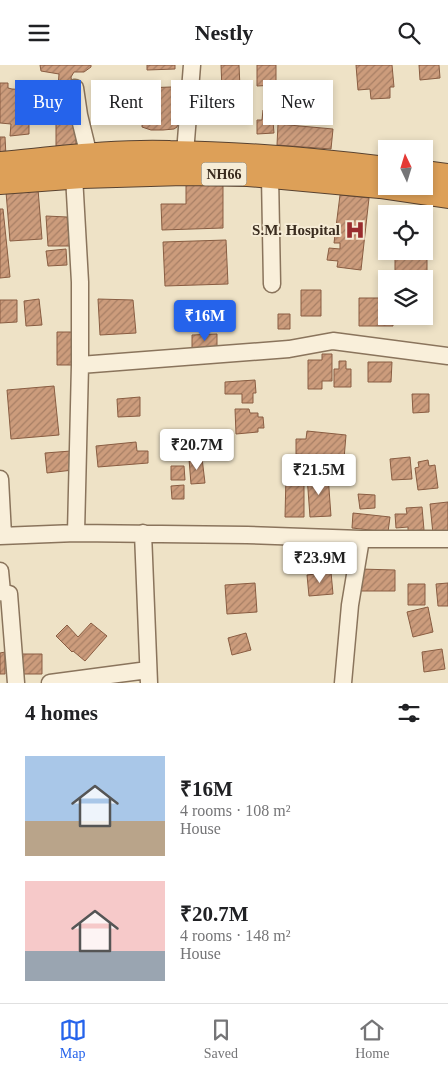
<!DOCTYPE html>
<html lang="en">
<head>
<meta charset="utf-8">
<style>
  body { margin:0; font-family:"Times New Roman",serif; background:#f6f6f6; color:#202124; height:100vh; display:flex; flex-direction:column; font-size:19px; white-space:nowrap }
  * { box-sizing:border-box; margin:0 }
  p { font-size:16px; color:#757577 }
  .icon { flex:none; width:28px; height:28px; fill:none; stroke:currentColor; stroke-width:2; stroke-linecap:round; stroke-linejoin:round }
  .map { position:relative; height:618px; overflow:hidden }
  .details { display:flex; flex-direction:column; background:#fff; flex:1 }
  .details>* { flex:none }
  .top-card { position:absolute; left:15px; top:15px; width:419px; height:45px; display:flex; gap:10px }
  .needle { width:32px; rotate:356deg }
  .tools { position:absolute; left:378px; top:75px; display:grid; gap:10px }
  .tools a { display:grid; place-items:center; width:55px; height:55px; border-radius:0px; background:#fff; box-shadow:0 2px 8px #0003; font-size:25px }
  .price { position:absolute; translate:-50% -42px; padding:0 11px; border-radius:5px; background:#fff; color:#222; font-size:16px; line-height:32px; filter:drop-shadow(0 1px 2px #0008) }
  .price::after { content:''; position:absolute; left:50%; top:30px; width:15px; height:11px; margin-left:-8px; background:inherit; clip-path:polygon(0 0,100% 0,50% 100%) }
  .price.on { background:#2563eb; color:#fff }
  ul { padding:0; list-style:none }
  li { display:flex; align-items:center; gap:15px; height:125px; padding:0 25px }
  li span { display:grid; place-items:center; flex:none; width:140px; height:100px; border-radius:0px; color:#555 }
  li>.icon { margin-inline-start:auto }
  span .icon { width:60px; height:60px; fill:#fffc; stroke-width:1 }
  li b { font-size:21px }
  h2 { display:flex; justify-content:space-between; align-items:center; height:60px; padding:0 25px; font-size:21px }
  .chip { padding:0 18px; border-radius:0px; background:#fff; box-shadow:0 2px 8px #0003; font-size:18px; line-height:45px }
  .chip.on { background:#2563eb; color:#fff }
  header { display:flex; justify-content:space-between; align-items:center; height:65px; padding:0 25px; background:#fff; font-size:22px; font-weight:600 }
  .tab-bar { display:flex; justify-content:space-around; align-items:center; height:70px; border-top:1px solid #e0e0e0; background:#fff; font-size:14px; color:#757577 }
  .tab-bar a { display:grid; justify-items:center; gap:2px }
  .tab-bar .on { color:#2563eb }
  .map>svg:first-child { display:block }
</style>
</head>
<body>
<header><svg class="icon" aria-label="menu" viewBox="0 0 24 24"><path d="M4 6h16M4 12h16M4 18h16"/></svg>Nestly<svg class="icon" aria-label="search" viewBox="0 0 24 24"><circle cx="10" cy="10" r="6"/><path d="M15 15l6 6"/></svg></header>
<div class="map">
<svg width="448" height="618" viewBox="0 0 448 618">
  <defs>
    <pattern id="building-hatch" width="6" height="6" patternUnits="userSpaceOnUse" patternTransform="scale(1.25)"><rect width="6" height="6" fill="#cc9c7c"/><path d="M-1 1l2-2M0 6l6-6M5 7l2-2" fill="none" stroke="#a77f65"/></pattern>
  </defs>
  <rect width="100%" height="100%" fill="#eee2c6"/>
  <path fill="url(#building-hatch)" stroke="#895d42" d="M40 0H91V2L84 7H74L71 12 72 19 58 22 59 9 41 6Z
    M147 0H175V4L147 5Z
    M221 0H239L240 23 222 24Z
    M257 0H276V20L257 21Z
    M356 0H392L394 22H390V33L371 34 370 24 358 25Z
    M419 0H439L440 13 420 15Z
    M0 18H8V23L12 24 29 25V69L10 71 11 59 0 58Z
    M171 22 180 24V50L177 62 174 64 163 65H151L142 62 143 23Z
    M310 32 311 57 277 58 276 34Z
    M263 45H272L274 68 257 69V55H262Z
    M76 57V80L56 81V58Z
    M278 59 333 64 331 84 277 80Z
    M0 72H5L6 91 0 92Z
    M223 118V163L162 165 161 139H186V120Z
    M38 124 42 174 10 176 6 127Z
    M340 130 369 133 361 205 337 202 338 196 327 195 329 183 340 184V178H334Z
    M0 144H3L10 212 0 213Z
    M46 151 67 152 70 181H48Z
    M424 152H427V212H395V186H424Z
    M226 175 228 219 165 221 163 177Z
    M66 184 67 200 48 201 46 186Z
    M301 225H321V251H301Z
    M380 227H386V251H393V261H359V233H380Z
    M39 234 42 260 26 261 24 236Z
    M98 234 133 235 136 268 100 270Z
    M0 235H17V257L0 258Z
    M221 242 222 259 200 261 198 244Z
    M278 249H290V264H278Z
    M57 267H72V300H57Z
    M217 269V285H192V270Z
    M322 289H332V316H322V324H308V295H322Z
    M339 296H346V304H351V322H334V304H339Z
    M368 297H392L391 317H368Z
    M255 315 256 328H253V338H242V329H225V317Z
    M54 321 59 370 11 374 7 325Z
    M412 329H429V347L413 348Z
    M140 332V351L118 352 117 334Z
    M235 344H249L250 348H258V352H263L264 363H258V367L236 369Z
    M307 366 346 370 344 394 296 389V374H306Z
    M136 377 137 386H148V398L98 402 96 381Z
    M71 386 73 405 47 408 45 388Z
    M410 392 412 414 392 415 390 394Z
    M202 393 205 418 191 419 189 394Z
    M428 395 429 401 435 400 438 423 418 425 415 403 419 402 418 397Z
    M171 401H184L185 415H171Z
    M328 410 331 451 310 452 307 411Z
    M286 411H304V452H285Z
    M184 420V434H172L171 421Z
    M358 429 375 430V443L360 444Z
    M448 437V468L433 469 430 439Z
    M422 442 424 465 408 466V462L396 463 395 449H407L406 443Z
    M353 448 390 452 388 467 352 463Z
    M360 504 395 505V526H360Z
    M331 507 333 529 309 531 307 510Z
    M255 518 257 547 227 549 225 520Z
    M448 518V541H438L436 519Z
    M408 519H425V540H408Z
    M428 542 433 567 413 572 407 547Z
    M91 558 107 571 85 596 73 586 72 587 56 571 67 560 78 572Z
    M246 568 251 585 232 590 228 573Z
    M442 584 445 604 424 607 422 587Z
    M5 587V609H0V588Z
    M19 589H42V609H19Z"/>
  <g fill="none" stroke-linecap="round" stroke-linejoin="round">
    <defs>
      <path id="minor" d="M75 23 79 50 89 91
        M185 88 192 0
        M74 111 80 217V300
        M270 111 272 219
        M448 291 333 276 289 284 80 300 76 468 247 470 361 474H448
        M0 414 3 470
        M143 468 149 618
        M0 471 76 468
        M0 506 2 527
        M0 527 9 529 16 618
        M50 618 148 605
        M343 618 350 540 361 474"/>
      <path id="highway" d="M0 99C55 94 115 86 170 88 243 89 314 95 386 104
        M424 108 448 111
        M0 117 82 111 184 108 248 109 380 121 448 131"/>
    </defs>
    <use href="#minor" stroke="#8a745c" stroke-width="19"/>
    <use href="#highway" stroke="#584230" stroke-width="26"/>
    <use href="#minor" stroke="#f9efda" stroke-width="16"/>
    <use href="#highway" stroke="#dda058" stroke-width="24"/>
  </g>
  <defs>
    <symbol id="hospital-bare" viewBox="-9 -9 18 18"><path d="M-5-5h3v3.5h4V-5h3V5h-3V1.5h-4V5h-3Z" fill="#992c2e" stroke="#f6ecd6" stroke-width="2.5" paint-order="stroke"/></symbol>
  </defs>
  <g fill-rule="evenodd">
    <use href="#hospital-bare" x="341" y="151" width="28" height="28"/>
  </g>
  <g text-anchor="middle" stroke-width="4" stroke-linejoin="round" paint-order="stroke">
    <rect fill="#f6ecd6" stroke="#726656" stroke-width="1" x="201.5" y="97.5" width="45" height="23" rx="4"/>
    <g font-size="14" font-weight="bold" fill="#3a2c1f">
      <text x="224" y="114">NH66</text>
    </g>
    <g font-size="15" font-weight="bold" fill="#3a2c1f" stroke="#f6ecd6" text-anchor="end">
      <text x="340" y="170">S.M. Hospital</text>
    </g>
  </g>
</svg>
<div class="tools">
<a><svg class="needle" viewBox="-14 -14 28 28"><path d="M0-13l5 13h-10z" fill="#e53935"/><path d="M0 13l5-13h-10z" fill="#757577"/></svg></a>
<a><svg class="icon" aria-label="locate" viewBox="0 0 24 24"><circle cx="12" cy="12" r="6"/><path d="M12 2v4M12 18v4M2 12h4M18 12h4"/></svg></a>
<a><svg class="icon" aria-label="layers" viewBox="0 0 24 24"><path d="M12 4l9 5-9 5-9-5zM3 14l9 5 9-5"/></svg></a>
</div>
<b class="price on" style="left:205px;top:277px">₹16M</b>
<b class="price" style="left:197px;top:406px">₹20.7M</b>
<b class="price" style="left:319px;top:431px">₹21.5M</b>
<b class="price" style="left:320px;top:519px">₹23.9M</b>
<div class="top-card">
<a class="chip on">Buy</a>
<a class="chip">Rent</a>
<a class="chip">Filters</a>
<a class="chip">New</a>
</div>
</div>
<section class="details">
<h2>4 homes<svg class="icon" aria-label="filters" viewBox="0 0 24 24"><path d="M4 7h16M4 17h16"/><circle cx="9" cy="7" r="2"/><circle cx="15" cy="17" r="2"/></svg></h2>
<ul>
<li><span style="background:linear-gradient(#a9c7e8 65%,#b9a48a 0)"><svg class="icon" aria-label="home" viewBox="0 0 24 24"><path d="M3 11l9-7 9 7M6 9v11h12V9"/></svg></span><div><b>₹16M</b><p>4 rooms · 108 m²</p><p>House</p></div></li>
<li><span style="background:linear-gradient(#f6c9c9 70%,#9aa5b1 0)"><svg class="icon" aria-label="home" viewBox="0 0 24 24"><path d="M3 11l9-7 9 7M6 9v11h12V9"/></svg></span><div><b>₹20.7M</b><p>4 rooms · 148 m²</p><p>House</p></div></li>
</ul>
</section>
<nav class="tab-bar">
<a class="on"><svg class="icon" aria-label="map" viewBox="0 0 24 24"><path d="M3 6l6-2 6 2 6-2v14l-6 2-6-2-6 2zM9 4v14M15 6v14"/></svg>Map</a>
<a><svg class="icon" aria-label="saved" viewBox="0 0 24 24"><path d="M7 4h10v16l-5-4-5 4z"/></svg>Saved</a>
<a><svg class="icon" aria-label="home" viewBox="0 0 24 24"><path d="M3 11l9-7 9 7M6 9v11h12V9"/></svg>Home</a>
</nav>
</body>
</html>
